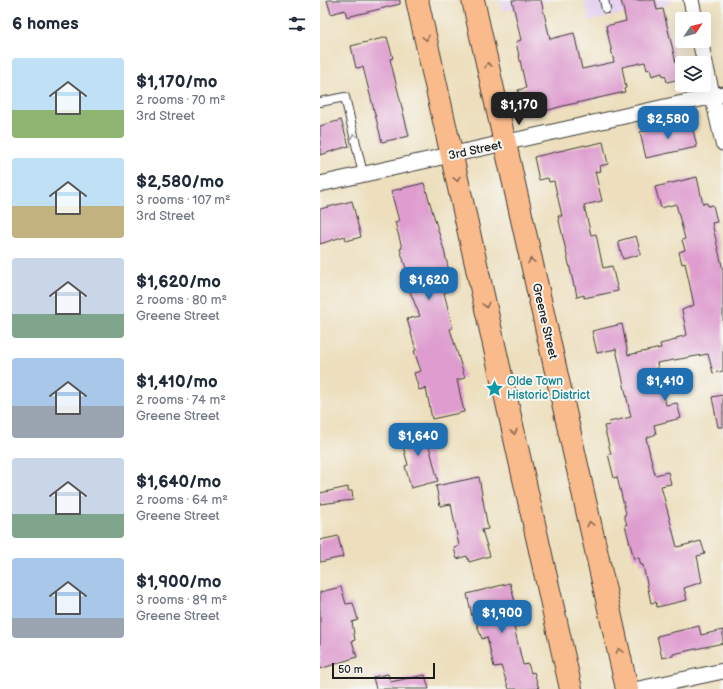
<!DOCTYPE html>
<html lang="en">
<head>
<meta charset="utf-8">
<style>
  body { margin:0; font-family:"Balsamiq Sans",sans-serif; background:#f6f6f7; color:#1f2937; height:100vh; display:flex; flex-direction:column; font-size:15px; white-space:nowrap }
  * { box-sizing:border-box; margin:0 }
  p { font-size:13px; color:#747a83 }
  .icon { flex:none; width:22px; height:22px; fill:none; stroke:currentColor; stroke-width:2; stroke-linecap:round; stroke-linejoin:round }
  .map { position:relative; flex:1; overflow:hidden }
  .sheet { display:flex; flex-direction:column; background:#fff; width:320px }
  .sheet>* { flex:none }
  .needle { width:26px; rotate:55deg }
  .controls { position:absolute; left:355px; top:12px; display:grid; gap:8px }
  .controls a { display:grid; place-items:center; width:36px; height:36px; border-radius:4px; background:#fff; box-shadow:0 4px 16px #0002; font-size:20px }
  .scale { position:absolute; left:12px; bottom:10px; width:103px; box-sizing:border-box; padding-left:4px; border:2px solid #1c1c1c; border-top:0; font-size:11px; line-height:14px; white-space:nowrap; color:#1c1c1c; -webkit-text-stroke:3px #f6f6f2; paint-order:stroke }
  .price { position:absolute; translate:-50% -34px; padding:0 9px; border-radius:8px; background:#1f6fb2; color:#fff; font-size:13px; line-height:26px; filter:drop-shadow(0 1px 2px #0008) }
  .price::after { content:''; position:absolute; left:50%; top:24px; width:12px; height:9px; margin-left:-6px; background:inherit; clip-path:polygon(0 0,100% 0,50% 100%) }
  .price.selected { background:#222; color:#fff }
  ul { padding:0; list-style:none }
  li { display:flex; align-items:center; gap:12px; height:100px; padding:0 12px }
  li span { display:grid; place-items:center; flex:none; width:112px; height:80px; border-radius:4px; color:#555 }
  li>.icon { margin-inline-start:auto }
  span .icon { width:48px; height:48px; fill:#fffc; stroke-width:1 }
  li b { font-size:17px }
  h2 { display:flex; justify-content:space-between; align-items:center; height:48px; padding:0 12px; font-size:17px }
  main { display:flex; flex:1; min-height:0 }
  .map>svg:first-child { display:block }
</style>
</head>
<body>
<main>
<section class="sheet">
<h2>6 homes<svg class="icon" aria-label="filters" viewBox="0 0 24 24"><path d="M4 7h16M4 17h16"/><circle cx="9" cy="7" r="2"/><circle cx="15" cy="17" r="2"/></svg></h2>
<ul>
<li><span style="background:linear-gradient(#bfe0f5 65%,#8fb573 0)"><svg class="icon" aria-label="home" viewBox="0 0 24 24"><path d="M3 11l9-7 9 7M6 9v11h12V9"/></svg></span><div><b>$1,170/mo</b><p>2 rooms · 70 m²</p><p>3rd Street</p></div></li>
<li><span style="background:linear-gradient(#bfe0f5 60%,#c2b280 0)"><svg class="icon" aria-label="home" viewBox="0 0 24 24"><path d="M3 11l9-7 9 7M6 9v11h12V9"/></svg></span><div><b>$2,580/mo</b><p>3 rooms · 107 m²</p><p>3rd Street</p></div></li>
<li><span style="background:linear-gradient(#c9d6e8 70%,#7fa58c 0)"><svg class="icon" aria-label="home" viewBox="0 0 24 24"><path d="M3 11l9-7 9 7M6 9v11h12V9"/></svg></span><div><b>$1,620/mo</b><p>2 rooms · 80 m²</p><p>Greene Street</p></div></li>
<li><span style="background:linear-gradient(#a9c7e8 60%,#9aa5b1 0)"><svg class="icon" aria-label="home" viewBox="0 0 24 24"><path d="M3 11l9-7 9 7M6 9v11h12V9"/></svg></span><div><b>$1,410/mo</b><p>2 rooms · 74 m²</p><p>Greene Street</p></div></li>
<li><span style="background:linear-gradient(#c9d6e8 70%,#7fa58c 0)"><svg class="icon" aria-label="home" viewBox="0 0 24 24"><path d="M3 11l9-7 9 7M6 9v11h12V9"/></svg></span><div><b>$1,640/mo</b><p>2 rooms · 64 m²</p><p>Greene Street</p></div></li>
<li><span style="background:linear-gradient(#a9c7e8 75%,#9aa5b1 0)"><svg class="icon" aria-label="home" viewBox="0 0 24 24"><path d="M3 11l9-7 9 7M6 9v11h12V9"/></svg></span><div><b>$1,900/mo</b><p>3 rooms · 89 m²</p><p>Greene Street</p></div></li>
</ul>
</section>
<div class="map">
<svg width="403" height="689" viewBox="0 0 403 689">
  <rect width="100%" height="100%" fill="#f6f6f2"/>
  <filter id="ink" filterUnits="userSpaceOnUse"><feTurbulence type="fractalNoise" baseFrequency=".025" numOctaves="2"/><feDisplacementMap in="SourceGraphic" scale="8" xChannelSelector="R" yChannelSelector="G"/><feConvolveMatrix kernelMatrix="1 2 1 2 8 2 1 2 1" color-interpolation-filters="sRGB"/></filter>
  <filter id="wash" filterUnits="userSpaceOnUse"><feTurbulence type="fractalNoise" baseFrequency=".012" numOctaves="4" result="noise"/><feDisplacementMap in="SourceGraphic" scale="16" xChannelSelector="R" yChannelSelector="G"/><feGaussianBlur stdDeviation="0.9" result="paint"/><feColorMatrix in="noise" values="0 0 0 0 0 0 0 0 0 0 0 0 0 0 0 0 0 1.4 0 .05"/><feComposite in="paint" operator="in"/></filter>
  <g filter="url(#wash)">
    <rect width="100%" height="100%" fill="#eddfbd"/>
    <path fill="#e5d3f1" d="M179 0H232L182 11Z
      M264 0H350L351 4 269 21Z"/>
    <g id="blocks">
      <path fill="#de9ccf" d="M7 0H80V4L27 17 25 10 11 14Z
        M192 0H221L230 39 254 33 262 69 294 62 286 26 306 21 301 0H335L337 10 343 9 360 79 347 82 345 75 343 76 342 73 332 76 330 69 327 70 325 62 302 67 306 88 304 89 305 92 243 106 204 117 198 90 206 88 196 42 201 40Z
        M67 37 73 58 70 59 89 136 62 142 43 67 36 68 31 46Z
        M21 120 29 146 0 155V126Z
        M371 121 377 147 326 158 320 132Z
        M283 142 288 164 280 166 281 171 275 172 282 201 264 205 271 235 276 234 283 268 292 266 298 291 264 298V295L257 297 255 286H254L238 216H242L234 181 229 182 228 178 219 180 214 157 265 145V146Z
        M377 177 383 204 387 203 388 206 393 205 397 222 392 223 403 270V371L393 373 388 354 337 363 346 405 357 403 361 418 334 425 336 434 326 438 335 475 348 472 351 484 341 486 357 547 381 541 385 554 377 556 382 582 364 588 367 600 337 607 336 602 331 603 323 565H321L319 558 314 559 305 525H307L304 515 306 514 297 477 294 478 288 454H291L284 426 290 425 289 422 311 417 296 349 277 353 272 331 302 324 308 355 341 348 340 344 356 340V338L367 335 362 310 374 305 365 263 362 264 359 252 365 250 362 240 365 239 356 204 341 208 335 187Z
        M104 183 124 250 129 271 126 272 133 289 124 293 133 328 130 329 145 378 137 380 144 412 112 419 106 388 99 390 94 373 101 371 94 351 96 350 87 319 100 316 89 289 92 288 80 249 82 248 75 222 79 221 71 191Z
        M32 201 41 237 26 241 25 236 0 244V209Z
        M316 236 321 254 303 259 298 241Z
        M403 395V427H398L392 397Z
        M104 426 118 481 91 488 85 466 88 465 79 432Z
        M159 477 168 529 162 530 170 556 149 562 147 556 137 559 134 548 139 546 131 504 120 506 116 486Z
        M28 487V491H32L33 500 0 504V493Z
        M18 536 23 557 0 562V540Z
        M190 583 196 606H192L199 626 194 627 203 665 208 664 211 673 214 672 219 689H189L181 666 174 667 167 637 162 639 154 616H152L147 594Z
        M21 587 26 604 33 603 38 620 32 622 35 640 32 641 37 657 0 669V592Z
        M379 626 381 635 403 630V643L353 654V656L342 658 337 636Z
        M68 674 70 682 105 675 109 689H56L53 677Z"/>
    </g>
  </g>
  <g filter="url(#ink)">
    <use href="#blocks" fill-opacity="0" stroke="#3b3934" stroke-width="1"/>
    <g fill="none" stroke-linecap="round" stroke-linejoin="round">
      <defs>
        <path id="lane" d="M284 0 286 9
          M0 102 25 97 43 174"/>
        <path id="street" d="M371 0 375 19
          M380 41 403 143
          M0 184 403 94
          M319 689 403 671"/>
        <path id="primary" d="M97 0 251 689
          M153 0 307 689"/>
      </defs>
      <use href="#lane" stroke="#3b3934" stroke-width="10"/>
      <use href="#street" stroke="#3b3934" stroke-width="17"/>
      <use href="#primary" stroke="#3b3934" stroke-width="24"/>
      <use href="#lane" stroke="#fff" stroke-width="8"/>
      <use href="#street" stroke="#fff" stroke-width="15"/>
      <use href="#primary" stroke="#fabb8c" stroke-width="22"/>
    </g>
    <defs><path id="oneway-chevron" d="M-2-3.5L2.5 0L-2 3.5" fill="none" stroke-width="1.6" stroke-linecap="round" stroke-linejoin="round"/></defs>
    <g stroke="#8b6c54">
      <use href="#oneway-chevron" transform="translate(106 38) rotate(77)"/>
      <use href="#oneway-chevron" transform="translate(168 65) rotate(-102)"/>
      <use href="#oneway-chevron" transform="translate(137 179) rotate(77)"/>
      <use href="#oneway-chevron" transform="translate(211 261) rotate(-103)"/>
      <use href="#oneway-chevron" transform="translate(166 305) rotate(77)"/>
      <use href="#oneway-chevron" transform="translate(194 432) rotate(77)"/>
      <use href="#oneway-chevron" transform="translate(270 524) rotate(-103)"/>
      <use href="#oneway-chevron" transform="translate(299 651) rotate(-103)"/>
    </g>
    <use stroke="#999" href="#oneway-chevron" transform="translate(34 136) rotate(-102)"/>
  </g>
  <defs>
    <symbol id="sight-bare" viewBox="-9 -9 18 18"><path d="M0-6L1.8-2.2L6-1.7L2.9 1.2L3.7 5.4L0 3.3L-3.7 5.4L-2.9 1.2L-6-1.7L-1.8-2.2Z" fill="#0f9aa8" stroke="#f6f6f2" stroke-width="2.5" paint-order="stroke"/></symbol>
  </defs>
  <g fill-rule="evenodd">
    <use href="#sight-bare" x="162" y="376" width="25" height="25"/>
  </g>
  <g text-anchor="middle" stroke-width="4" stroke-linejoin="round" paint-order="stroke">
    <g font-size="12" fill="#1c1c1c" stroke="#f6f6f2">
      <text transform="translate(155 150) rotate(-12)" y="4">3rd Street</text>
      <text transform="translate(225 321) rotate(77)" y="4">Greene Street</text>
    </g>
    <g font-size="12" fill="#0d838f" stroke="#f6f6f2" text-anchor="start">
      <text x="187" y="385">Olde Town<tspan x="187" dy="14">Historic District</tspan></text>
    </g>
  </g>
</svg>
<div class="controls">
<a><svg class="needle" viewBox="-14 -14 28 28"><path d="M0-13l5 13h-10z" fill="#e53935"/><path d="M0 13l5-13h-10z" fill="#747a83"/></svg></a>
<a><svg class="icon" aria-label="layers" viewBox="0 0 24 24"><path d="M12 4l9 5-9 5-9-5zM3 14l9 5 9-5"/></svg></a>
</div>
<div class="scale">50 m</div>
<b class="price selected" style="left:199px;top:126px">$1,170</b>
<b class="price" style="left:348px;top:140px">$2,580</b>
<b class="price" style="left:109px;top:301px">$1,620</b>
<b class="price" style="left:345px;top:402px">$1,410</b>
<b class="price" style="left:98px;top:457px">$1,640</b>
<b class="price" style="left:182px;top:634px">$1,900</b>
</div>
</main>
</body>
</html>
